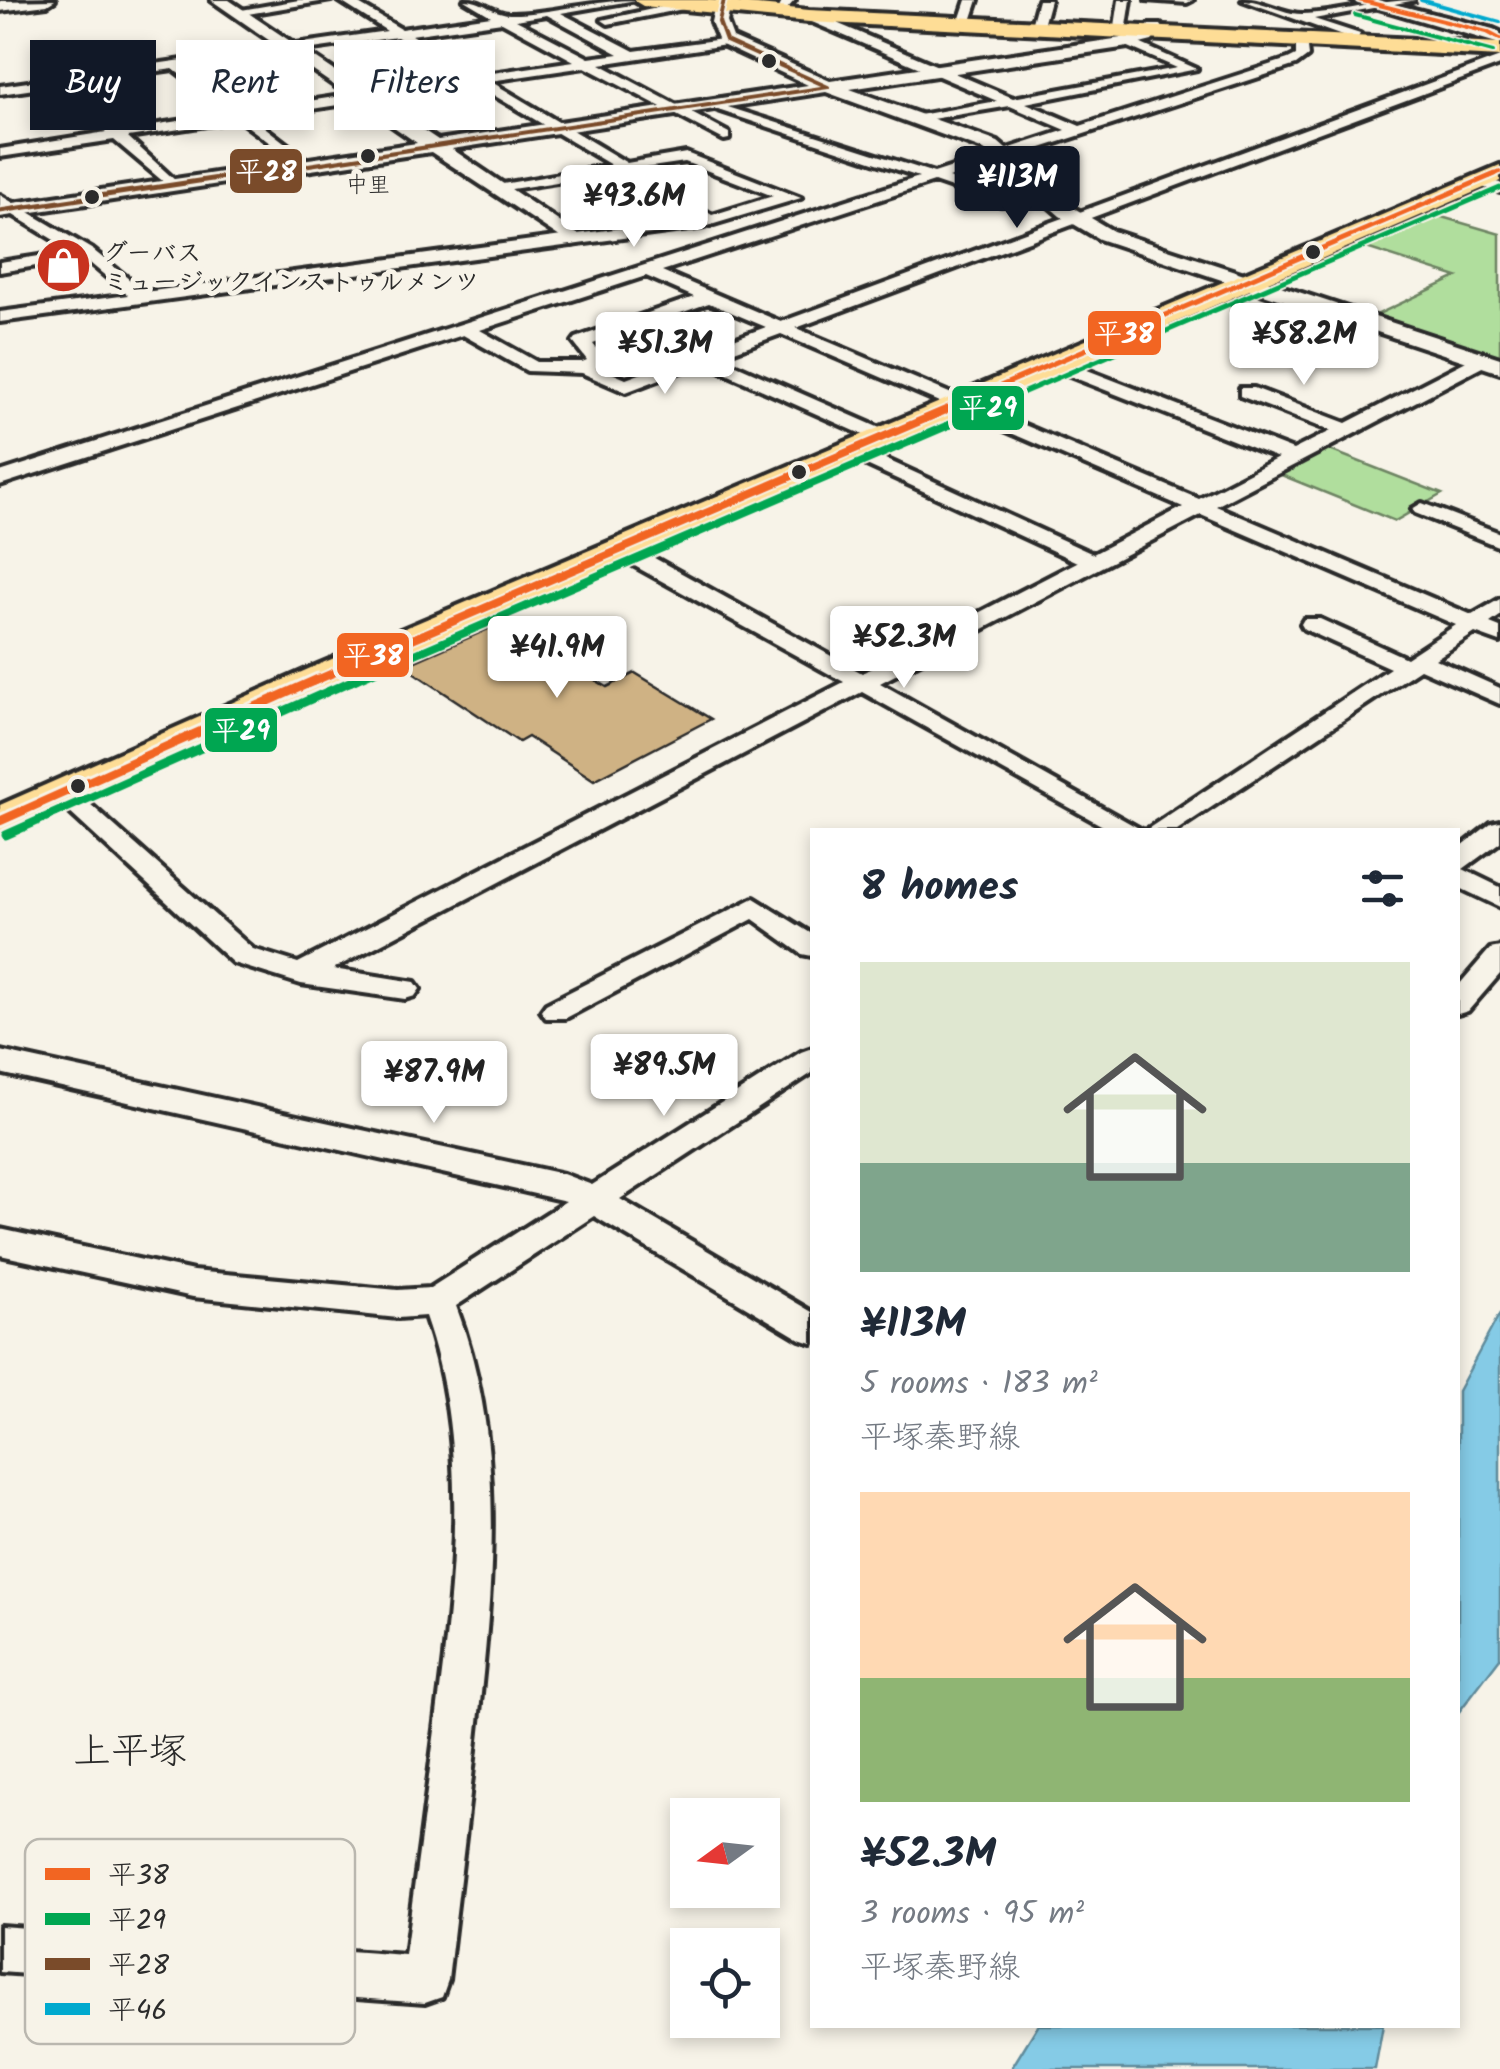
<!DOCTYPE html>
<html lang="en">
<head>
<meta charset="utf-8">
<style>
  body { margin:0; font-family:Kalam,"Klee One",sans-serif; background:#f6f6f7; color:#1f2937; height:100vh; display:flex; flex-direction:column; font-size:38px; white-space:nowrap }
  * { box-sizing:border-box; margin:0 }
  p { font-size:32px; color:#747a83 }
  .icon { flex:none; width:55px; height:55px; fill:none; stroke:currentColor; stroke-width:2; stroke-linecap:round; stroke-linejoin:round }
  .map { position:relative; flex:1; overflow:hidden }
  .panel { position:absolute; left:810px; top:828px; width:650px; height:1200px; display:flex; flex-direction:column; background:#fff; border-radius:0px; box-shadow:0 5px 15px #0003 }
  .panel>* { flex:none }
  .top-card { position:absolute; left:30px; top:40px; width:630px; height:90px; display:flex; gap:20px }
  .needle { width:65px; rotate:255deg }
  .buttons { position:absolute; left:670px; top:1798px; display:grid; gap:20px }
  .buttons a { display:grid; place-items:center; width:110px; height:110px; border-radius:0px; background:#fff; box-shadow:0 5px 15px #0003; font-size:50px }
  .price { position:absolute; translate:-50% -85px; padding:0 22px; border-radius:10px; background:#fff; color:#222; font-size:32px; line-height:65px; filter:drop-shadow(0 2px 5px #0008) }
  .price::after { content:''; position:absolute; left:50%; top:60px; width:30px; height:22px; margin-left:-15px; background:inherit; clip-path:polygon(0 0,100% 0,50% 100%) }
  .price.selected { background:#111827; color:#fff }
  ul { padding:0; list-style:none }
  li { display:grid; align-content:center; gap:20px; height:530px; padding:0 50px }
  li span { display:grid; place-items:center; height:310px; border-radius:0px; color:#555 }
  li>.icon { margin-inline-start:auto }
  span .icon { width:180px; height:180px; fill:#fffc; stroke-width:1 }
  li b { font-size:42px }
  h2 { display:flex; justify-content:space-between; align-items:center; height:120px; padding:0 50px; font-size:42px }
  .pill { padding:0 35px; border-radius:0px; background:#fff; box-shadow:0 5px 15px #0003; font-size:35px; line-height:90px }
  .pill.selected { background:#111827; color:#fff }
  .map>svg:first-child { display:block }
</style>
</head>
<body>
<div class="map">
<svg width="1500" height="2069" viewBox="0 0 1500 2069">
  <rect width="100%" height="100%" fill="#f7f3e8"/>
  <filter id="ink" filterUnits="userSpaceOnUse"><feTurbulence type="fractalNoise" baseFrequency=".01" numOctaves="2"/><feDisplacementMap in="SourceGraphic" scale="20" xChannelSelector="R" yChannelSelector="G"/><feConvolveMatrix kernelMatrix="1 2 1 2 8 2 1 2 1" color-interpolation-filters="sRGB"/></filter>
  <g filter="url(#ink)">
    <path fill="#b0de9d" stroke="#6e8464" stroke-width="2.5" d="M1428 213 1500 234V357L1374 316 1457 277 1357 245Z
      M1322 447 1442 494 1395 521 1274 472Z"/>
    <path fill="#85cbe6" stroke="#618b9b" stroke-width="2.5" d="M1500 1313V1658L1458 1713V1391Z
      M1038 2025H1383L1375 2069H1011Z"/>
    <path fill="#cfb284" stroke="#2b2b2b" stroke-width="2.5" d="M502 623 607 687 635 673 711 719 594 780 528 737 519 742 404 666Z"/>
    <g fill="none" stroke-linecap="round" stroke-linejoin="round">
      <defs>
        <path id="minor" d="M299 0H331L236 16 230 12Z
          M338 0H352L401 29 491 16 464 0C482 0 493 13 509 14 546 15 594 0 636 0L561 13 634 51 730 38 726 45 600 64 729 133V139L724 140 585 67 490 81 627 163 686 153 801 198 704 227 0 322V312L128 295 84 258 0 272V262L72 251 0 207V195L93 250 145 292 696 218 622 172 492 192 490 189 497 185 611 165 475 84 253 118 310 162 312 165 305 169 239 120 128 137 177 182 179 185 172 189 114 140 0 157V149L106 132 55 86 0 94V86L387 31ZM547 15 619 54 589 58 516 20ZM502 22 574 61 479 75 411 35ZM397 37 464 77 244 111 187 67ZM173 69 230 113 120 130 68 84ZM685 162 773 196 712 215 638 169Z
          M783 0H795L786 10H778Z
          M966 0H978L972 18 966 22 960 18Z
          M1038 0H1050L1044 22 1038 26 1032 22Z
          M1119 0H1131L1127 26 1121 30 1115 26Z
          M1146 0H1193L1187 3Z
          M1242 0C1263 0 1285 15 1304 14 1341 13 1378 0 1416 0L1314 19 1360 34 1356 41Z
          M689 1 693 7 608 24 602 20Z
          M805 13H813L1013 98 1177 68 1124 45 1128 38 1197 69 1026 103 1080 126 1288 59 1296 55V37L1306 40 1308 56 1296 65 949 178 1002 195 1048 192 1056 197 1053 200 1001 205 934 182 662 271 781 322 1500 57V65L796 328 1199 499 1278 458 1047 367V359H1059L1293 450 1331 431 1240 396V388H1254L1346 423 1476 356H1488V364L1216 506 1472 615 1500 599V616L1490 623 1500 627V642L1475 633 1435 659 1500 688V704L1420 669 1177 830H1146L1390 668 1304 629 1301 624 1304 619H1320L1406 658 1456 625 1201 515 880 683 1142 830H1110L862 692 333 969 415 982 420 989 415 996 405 999 301 984 233 963 54 798 50 793 54 788H72L253 949 298 963 844 682 613 554 610 549 613 544H629L862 673 1077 562 845 455V447H859L1093 554 1183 507 781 334 718 357 889 432V440H875L702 363 626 392 582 373 527 371 463 335 0 485V472L919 177 709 107V101L934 173 1066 130 1010 106 914 122V116L997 101 805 19ZM646 276 694 297 576 338 573 342 587 360 582 362H537L480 330ZM709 303 766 327 626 379 600 368 607 362 593 344Z
          M1476 177 1500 183V192L1471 184 1469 181Z
          M1422 503 1500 533V547L1415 513 1412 509Z
          M1500 821V842L1463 869 1500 887V907L1458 887V849L1491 823Z
          M754 898 812 934V956L802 954 753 919 566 1018H546L541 1011 546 1004Z
          M1500 947V974L1468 1011 1458 1014V986L1490 949Z
          M812 1048V1073L620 1199 812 1312V1343L800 1339 594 1216 456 1306C507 1441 493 1581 478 1722 469 1808 458 1894 448 1980L442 1997 425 2003 0 1972V1926L405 1955C416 1875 427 1794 437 1714 454 1582 470 1444 425 1316L398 1318 193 1297 0 1255V1229L193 1271 398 1290 430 1288 566 1201 0 1073V1051L563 1174 592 1185 801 1052Z"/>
        <path id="tertiary" d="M55 0 47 5 0 11V1Z
          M211 0H229L438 140 808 85 720 44 711 22 716 0H732L727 22 733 38 830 81 1128 37 1140 34 1149 25H1161L1163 28 1152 41 1128 47 850 89 998 142 1074 208 1113 231 1500 358V373L1099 239 1060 216 984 150 826 92 452 149 579 235 583 239 579 243 572 245 431 152 0 217V205L417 143Z
          M1351 0H1378L1493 29 1500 32V44Z"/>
        <path id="primary" d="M1500 165V181L0 834V805L313 667Z"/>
        <path id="trunk" d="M633 0H707L809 10 1500 43V57L809 22 643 6Z"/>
      </defs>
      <use href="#minor" stroke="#2b2b2b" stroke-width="8"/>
      <use href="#tertiary" stroke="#2b2b2b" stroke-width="8"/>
      <use href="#primary" stroke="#2b2b2b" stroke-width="8"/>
      <use href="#trunk" stroke="#2b2b2b" stroke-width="8"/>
      <use href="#minor" fill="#f7f3e8" fill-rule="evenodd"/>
      <use href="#tertiary" fill="#f7f3e8" fill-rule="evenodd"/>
      <use href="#primary" fill="#fedd96" fill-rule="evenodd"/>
      <use href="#trunk" fill="#fedd96" fill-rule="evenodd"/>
      <defs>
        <path id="bus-1-far3" d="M1359 0 1487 32 1500 39
          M1489 177 1500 172"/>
        <path id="bus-1-far2" d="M970 399 1495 174"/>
        <path id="bus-1-far1" d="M312 682 976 397"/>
        <path id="bus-1" d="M0 821 318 679"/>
        <path id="bus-2-far3" d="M1355 15 1493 52"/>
        <path id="bus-2-far2" d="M1008 399 1500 188"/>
        <path id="bus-2-far1" d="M350 682 1014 397"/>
        <path id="bus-2" d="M6 835 356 679"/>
        <path id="bus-3-far1" d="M724 0 719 22 726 41 828 87
          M229 177 828 87"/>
        <path id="bus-3" d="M0 211 245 174"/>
        <path id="bus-4" d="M1421 0 1500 22"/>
      </defs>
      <use href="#bus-1-far3" stroke="#f7f3e8" stroke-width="8"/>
      <use href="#bus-1-far2" stroke="#f7f3e8" stroke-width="9"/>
      <use href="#bus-1-far1" stroke="#f7f3e8" stroke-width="12"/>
      <use href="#bus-1" stroke="#f7f3e8" stroke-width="15"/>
      <use href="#bus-2-far3" stroke="#f7f3e8" stroke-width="8"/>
      <use href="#bus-2-far2" stroke="#f7f3e8" stroke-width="9"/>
      <use href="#bus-2-far1" stroke="#f7f3e8" stroke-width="12"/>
      <use href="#bus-2" stroke="#f7f3e8" stroke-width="15"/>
      <use href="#bus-3-far1" stroke="#f7f3e8" stroke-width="8"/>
      <use href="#bus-3" stroke="#f7f3e8" stroke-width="9"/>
      <use href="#bus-4" stroke="#f7f3e8" stroke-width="8"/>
      <use href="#bus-1-far3" stroke="#f26522" stroke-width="4"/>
      <use href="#bus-1-far2" stroke="#f26522" stroke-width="5"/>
      <use href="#bus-1-far1" stroke="#f26522" stroke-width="8"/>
      <use href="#bus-1" stroke="#f26522" stroke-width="9"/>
      <use href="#bus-2-far3" stroke="#00a651" stroke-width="4"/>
      <use href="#bus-2-far2" stroke="#00a651" stroke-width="5"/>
      <use href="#bus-2-far1" stroke="#00a651" stroke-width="8"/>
      <use href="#bus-2" stroke="#00a651" stroke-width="9"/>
      <use href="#bus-3-far1" stroke="#7a4b2a" stroke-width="4"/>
      <use href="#bus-3" stroke="#7a4b2a" stroke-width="5"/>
      <use href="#bus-4" stroke="#00a9ce" stroke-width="4"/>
    </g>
  </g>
  <defs>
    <symbol id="shop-disc" viewBox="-11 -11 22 22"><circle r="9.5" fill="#c8321e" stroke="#f7f3e8"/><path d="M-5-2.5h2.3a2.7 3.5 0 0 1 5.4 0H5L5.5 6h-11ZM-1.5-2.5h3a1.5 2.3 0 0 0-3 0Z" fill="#fff"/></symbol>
  </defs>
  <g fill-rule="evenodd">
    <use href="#shop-disc" x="32" y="234" width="63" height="63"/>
  </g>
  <g fill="#2b2b2b" stroke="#f7f3e8" stroke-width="4">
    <circle cx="769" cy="61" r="9"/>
    <circle cx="368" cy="156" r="9"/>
    <circle cx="92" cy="197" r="9"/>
    <circle cx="1313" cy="252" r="9"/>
    <circle cx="799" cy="472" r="9"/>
    <circle cx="78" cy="786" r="9"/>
  </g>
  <g text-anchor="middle" stroke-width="10" stroke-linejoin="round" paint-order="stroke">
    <g font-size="22" fill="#2b2b2b" stroke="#f7f3e8">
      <text x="368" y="192">中里</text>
    </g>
    <g font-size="25" font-weight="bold" fill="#2b2b2b" stroke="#f7f3e8" text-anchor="start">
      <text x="103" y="261">グーバス<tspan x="103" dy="29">ミュージックインストゥルメンツ</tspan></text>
    </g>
    <g font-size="38" fill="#2b2b2b" stroke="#f7f3e8">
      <text x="130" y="1763">上平塚</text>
    </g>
  </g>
  <rect x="25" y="1839" width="330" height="205" rx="15" fill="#f7f3e8" stroke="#bab7af" stroke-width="2.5"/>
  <rect x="45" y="1868" width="45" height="12" fill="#f26522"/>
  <rect x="45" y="1913" width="45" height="12" fill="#00a651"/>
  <rect x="45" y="1958" width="45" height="12" fill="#7a4b2a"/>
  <rect x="45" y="2003" width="45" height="12" fill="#00a9ce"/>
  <g font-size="28" fill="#2b2b2b">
    <text x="108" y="1884">平38</text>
    <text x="108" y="1929">平29</text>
    <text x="108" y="1974">平28</text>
    <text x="108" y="2019">平46</text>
  </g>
  <g stroke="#f7f3e8" stroke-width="4">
    <rect x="228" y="147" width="76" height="48" rx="10" fill="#7a4b2a"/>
    <rect x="1086" y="309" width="77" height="48" rx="10" fill="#f26522"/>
    <rect x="950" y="384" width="76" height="48" rx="10" fill="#00a651"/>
    <rect x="335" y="631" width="76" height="48" rx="10" fill="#f26522"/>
    <rect x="203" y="706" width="76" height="48" rx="10" fill="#00a651"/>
  </g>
  <g font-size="28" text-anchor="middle" font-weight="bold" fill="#fff">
    <text x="266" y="181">平28</text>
    <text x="1124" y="343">平38</text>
    <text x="988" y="417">平29</text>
    <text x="373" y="665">平38</text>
    <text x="241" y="740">平29</text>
  </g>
</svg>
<div class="buttons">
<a><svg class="needle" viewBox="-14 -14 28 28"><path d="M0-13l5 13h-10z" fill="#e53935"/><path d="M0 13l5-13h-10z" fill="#747a83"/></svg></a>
<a><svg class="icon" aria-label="locate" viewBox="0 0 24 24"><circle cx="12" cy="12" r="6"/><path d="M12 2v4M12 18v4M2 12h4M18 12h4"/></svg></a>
</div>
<b class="price selected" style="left:1017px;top:231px">¥113M</b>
<b class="price" style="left:634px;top:250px">¥93.6M</b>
<b class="price" style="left:1304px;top:388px">¥58.2M</b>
<b class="price" style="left:665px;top:397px">¥51.3M</b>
<b class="price" style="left:904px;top:691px">¥52.3M</b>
<b class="price" style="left:557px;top:701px">¥41.9M</b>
<b class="price" style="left:664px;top:1119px">¥89.5M</b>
<b class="price" style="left:434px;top:1126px">¥87.9M</b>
<div class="top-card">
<a class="pill selected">Buy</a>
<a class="pill">Rent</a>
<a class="pill">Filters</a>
</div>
<section class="panel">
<h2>8 homes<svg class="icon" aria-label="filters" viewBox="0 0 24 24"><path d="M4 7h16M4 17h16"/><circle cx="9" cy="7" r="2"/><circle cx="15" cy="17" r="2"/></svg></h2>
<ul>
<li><span style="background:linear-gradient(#dfe7d0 65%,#7fa58c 0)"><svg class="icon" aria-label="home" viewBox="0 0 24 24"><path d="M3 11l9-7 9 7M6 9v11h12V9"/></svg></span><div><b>¥113M</b><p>5 rooms · 183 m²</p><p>平塚秦野線</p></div></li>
<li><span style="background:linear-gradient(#ffd9b3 60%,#8fb573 0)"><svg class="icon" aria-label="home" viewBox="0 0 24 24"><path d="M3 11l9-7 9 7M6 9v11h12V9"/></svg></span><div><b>¥52.3M</b><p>3 rooms · 95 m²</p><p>平塚秦野線</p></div></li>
</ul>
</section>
</div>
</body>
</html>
